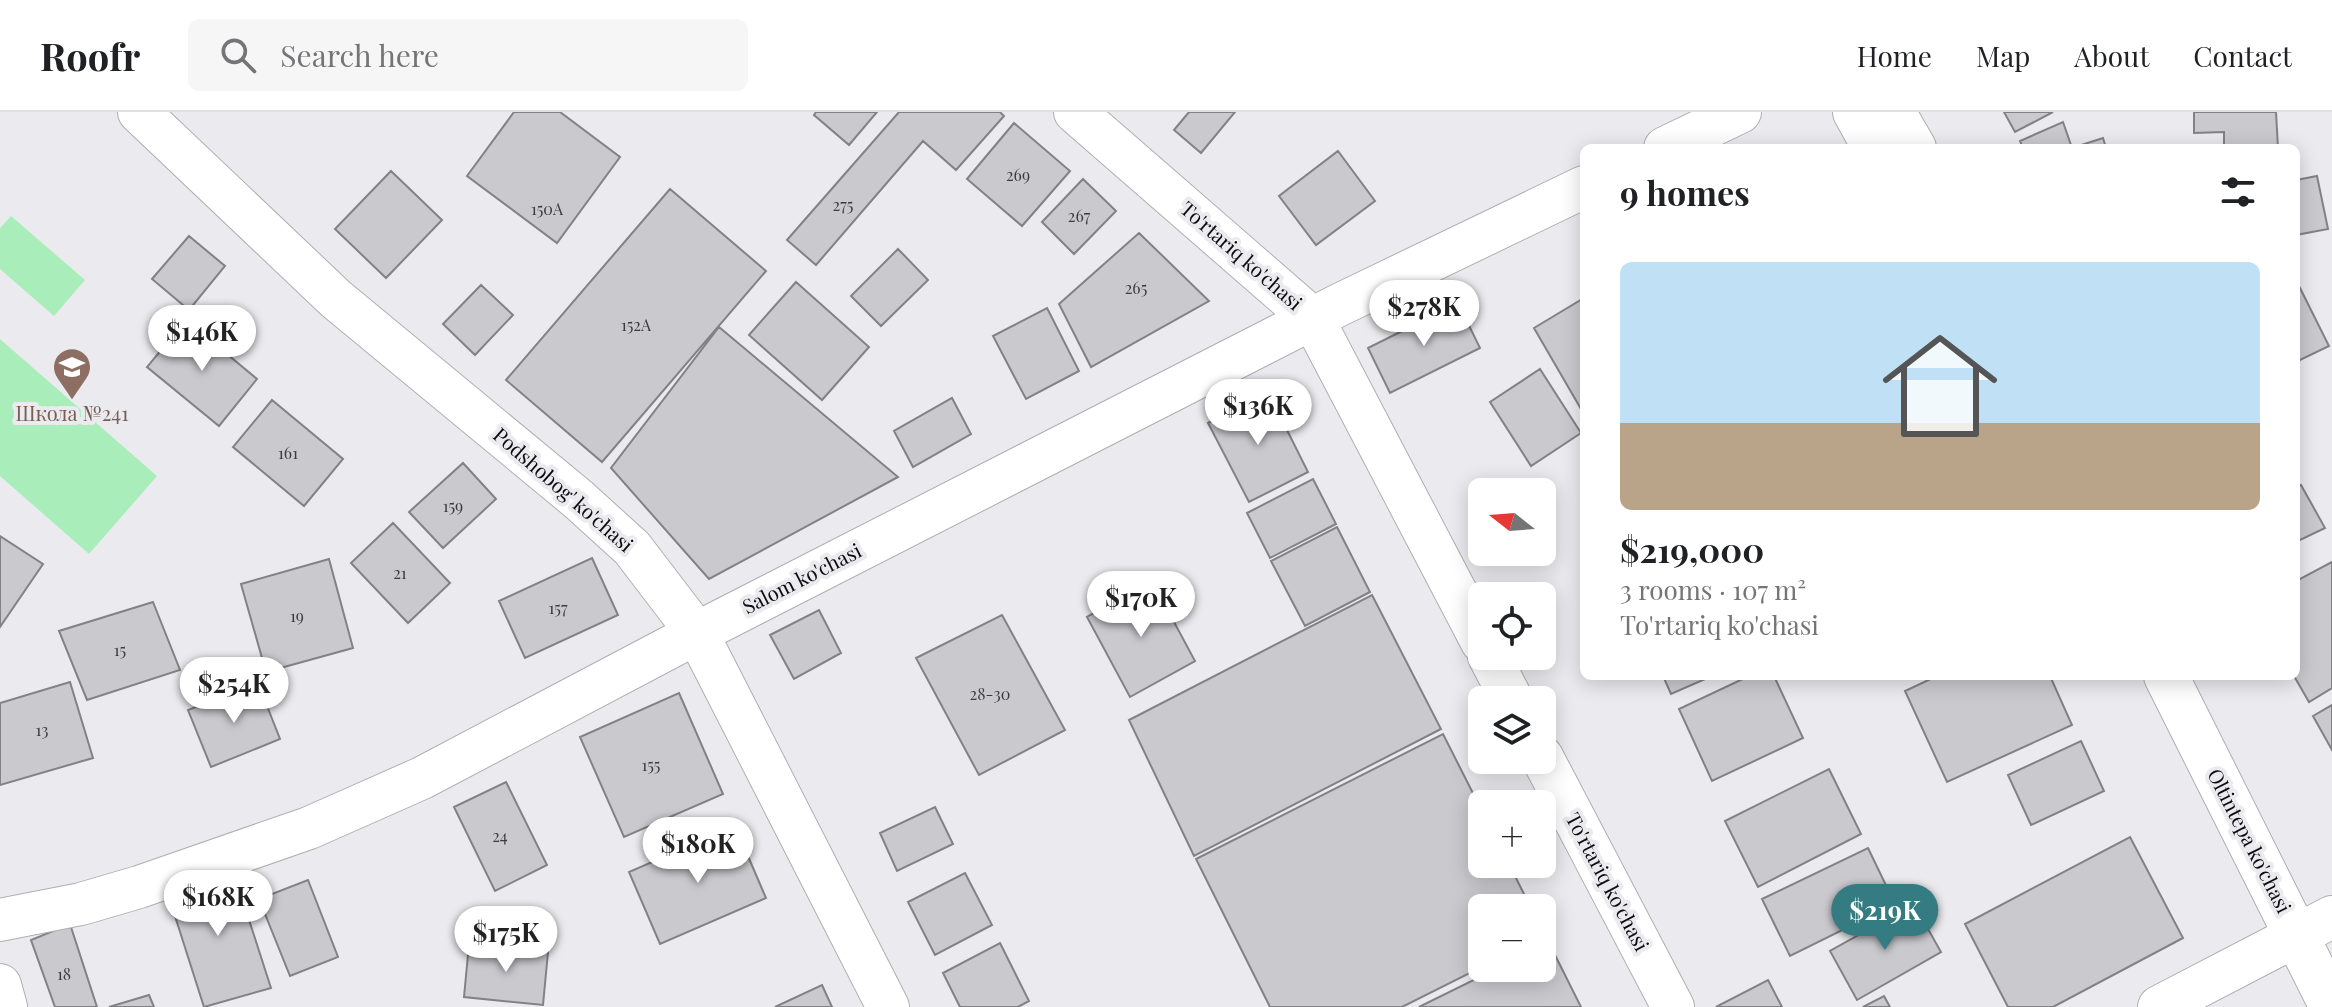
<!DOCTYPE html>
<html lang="en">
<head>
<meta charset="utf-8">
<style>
  body { margin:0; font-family:"Playfair Display",serif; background:#f6f6f6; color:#202124; height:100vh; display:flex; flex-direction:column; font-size:30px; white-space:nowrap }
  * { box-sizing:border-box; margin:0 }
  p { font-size:26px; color:#757577 }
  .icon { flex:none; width:44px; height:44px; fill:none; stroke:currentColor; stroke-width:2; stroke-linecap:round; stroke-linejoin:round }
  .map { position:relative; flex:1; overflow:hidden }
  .panel { position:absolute; left:1580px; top:32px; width:720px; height:536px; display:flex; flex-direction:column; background:#fff; border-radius:12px; box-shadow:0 4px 20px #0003 }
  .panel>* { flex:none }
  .needle { width:52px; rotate:287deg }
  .fabs { position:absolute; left:1468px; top:366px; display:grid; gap:16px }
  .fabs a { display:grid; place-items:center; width:88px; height:88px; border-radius:12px; background:#fff; box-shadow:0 4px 20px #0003; font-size:40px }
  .price { position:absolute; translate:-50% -68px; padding:0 18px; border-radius:28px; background:#fff; color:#222; font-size:26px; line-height:52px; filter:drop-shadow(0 2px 4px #0008) }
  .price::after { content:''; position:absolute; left:50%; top:48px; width:24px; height:18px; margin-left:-12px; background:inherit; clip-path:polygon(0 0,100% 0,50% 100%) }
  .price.current { background:#347c81; color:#fff }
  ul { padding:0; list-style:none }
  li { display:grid; align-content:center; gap:16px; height:424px; padding:0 40px }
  li span { display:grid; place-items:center; height:248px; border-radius:12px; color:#555 }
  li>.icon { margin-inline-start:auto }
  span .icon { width:144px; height:144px; fill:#fffc; stroke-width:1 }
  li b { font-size:34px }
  h2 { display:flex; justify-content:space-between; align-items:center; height:96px; padding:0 40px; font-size:34px }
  header { display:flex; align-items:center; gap:48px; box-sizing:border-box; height:112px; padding:0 40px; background:#fff; border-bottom:2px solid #e0e0e0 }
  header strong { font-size:38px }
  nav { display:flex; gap:44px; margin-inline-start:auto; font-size:28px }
  .search { width:560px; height:72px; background:#f6f6f6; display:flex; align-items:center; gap:20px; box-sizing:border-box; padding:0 28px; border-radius:12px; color:#757577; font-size:30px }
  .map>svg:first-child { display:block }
</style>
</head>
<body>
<header>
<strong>Roofr</strong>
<div class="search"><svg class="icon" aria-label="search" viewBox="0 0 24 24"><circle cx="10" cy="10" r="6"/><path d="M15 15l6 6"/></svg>Search here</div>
<nav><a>Home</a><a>Map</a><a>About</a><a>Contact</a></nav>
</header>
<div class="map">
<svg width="2332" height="895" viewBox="0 0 2332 895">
  <rect width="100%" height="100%" fill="#ebebef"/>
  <path fill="#a9eeba" d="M11 104 85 168 54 204 0 157V116Z
    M0 227 157 364 89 442 0 364Z"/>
  <path fill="#cac9ce" stroke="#828286" stroke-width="2" d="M514 0H560L620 45 557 131 467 64Z
    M816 0H877L849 33 814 3Z
    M899 0H1000L1004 4 956 58 923 29 816 153 787 128Z
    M1189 0H1235L1201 41 1174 18Z
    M2004 0H2053L2015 20Z
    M2194 0H2276L2278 36H2224V20L2194 21Z
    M2063 10 2072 36 2103 26 2106 36H2023L2020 29Z
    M1014 11 1070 59 1022 114 967 67Z
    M1338 39 1375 89 1316 133 1279 84Z
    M391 59 442 108 386 166 335 117Z
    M2317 64 2328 117 2296 123V68Z
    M1083 67 1116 99 1074 142 1042 110Z
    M670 77 766 159 602 350 506 268Z
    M1139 121 1209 189 1091 255 1059 192Z
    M189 124 225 154 189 198 152 167Z
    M898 137 928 168 881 214 851 184Z
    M2296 168 2329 234 2296 250Z
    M796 170 869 235 822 288 749 223Z
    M481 173 513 203 475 243 443 212Z
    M1584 186V296L1581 297 1534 216Z
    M1458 191 1480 236 1390 281 1368 236Z
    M1047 196 1079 259 1026 287 993 224Z
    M186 208 257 267 219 314 147 255Z
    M719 215 898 365 709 467 611 356Z
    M1540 257 1581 321 1531 354 1490 290Z
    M1268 280 1308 360 1249 390 1208 311Z
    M952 286 971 322 913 355 894 319Z
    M272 288 343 347 304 394 233 335Z
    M463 351 496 387 443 436 409 400Z
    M1313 367 1336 412 1270 446 1247 401Z
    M2301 373 2325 416 2296 430V375Z
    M393 411 450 471 408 511 351 451Z
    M1337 415 1370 480 1305 514 1271 449Z
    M0 424 43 452 0 515Z
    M592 446 618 503 525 546 499 489Z
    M329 447 353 536 266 560 241 472Z
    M2332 450V576L2309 590 2294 564 2296 469Z
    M1152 469 1195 549 1130 585 1087 505Z
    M1372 483 1441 617 1194 744 1129 608Z
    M153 490 180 558 87 588 59 519Z
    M819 498 841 541 794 567 770 523Z
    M1002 503 1065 618 979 663 916 546Z
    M1663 564H1712L1671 582Z
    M1749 564H1774L1803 626 1712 669 1679 597Z
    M1937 564H2050L2072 613 1947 670 1905 579Z
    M70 570 93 646 0 673V591Z
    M258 571 280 627 211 655 188 598Z
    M679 581 723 682 624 725 580 625Z
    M2332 593V638L2313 604Z
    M1443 622 1482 699V752H1509L1531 796H1482V855L1402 895H1270L1196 747Z
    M2081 629 2104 679 2031 713 2008 663Z
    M1829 657 1861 722 1758 775 1725 709Z
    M506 670 547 753 495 779 454 695Z
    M935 695 953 732 897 759 880 721Z
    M735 714 766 786 660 832 629 760Z
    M2130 725 2183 826 2053 895H2008L1965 812Z
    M1868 736 1895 792 1790 844 1762 787Z
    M232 755 271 876 204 895 166 776Z
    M965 761 992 813 935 843 908 790Z
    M308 768 338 845 290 864 259 787Z
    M1914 792 1941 840 1857 888 1830 839Z
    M70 812 97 895H55L31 828Z
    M1000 831 1029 889 1018 895H960L943 861Z
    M1549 831 1581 895H1419L1498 856H1542V834Z
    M469 832 548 840 543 893 464 885Z
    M1768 868 1782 895H1716Z
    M822 873 832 895H775Z
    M149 883 154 895H109Z
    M1884 884 1890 895H1863Z"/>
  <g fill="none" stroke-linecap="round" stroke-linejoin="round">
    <defs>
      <path id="minor" d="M139 0 336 187 578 387 632 436 697 521 888 895
        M1075 0 1313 207 1482 530
        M1665 36 1740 0
        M1489 544 1512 588
        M1542 645 1673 895
        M0 808 81 792 139 775 309 716 422 666 697 521 1339 193 1584 75
        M0 873 6 895
        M2159 895 2332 805"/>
      <path id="major" d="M1855 0 1875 36
        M1893 0 1914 36
        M2166 564 2332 895"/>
    </defs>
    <use href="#minor" stroke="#afafb3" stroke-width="44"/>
    <use href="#major" stroke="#afafb3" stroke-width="46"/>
    <use href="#minor" stroke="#fff" stroke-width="42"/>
    <use href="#major" stroke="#fff" stroke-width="44"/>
  </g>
  <defs>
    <symbol id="school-pin" viewBox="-11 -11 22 30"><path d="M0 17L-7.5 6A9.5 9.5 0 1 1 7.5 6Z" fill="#8d6e63" stroke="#ebebef"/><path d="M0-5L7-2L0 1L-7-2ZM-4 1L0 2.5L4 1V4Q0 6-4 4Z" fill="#fff"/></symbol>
  </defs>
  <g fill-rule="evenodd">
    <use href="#school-pin" x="50" y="233" width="44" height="60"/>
  </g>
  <g text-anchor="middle" stroke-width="8" stroke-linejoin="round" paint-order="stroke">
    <g font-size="16" fill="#3c3b3d">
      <text x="1018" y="69">269</text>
      <text x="843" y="99">275</text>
      <text x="547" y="103">150A</text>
      <text x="1079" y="110">267</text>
      <text x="1136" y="182">265</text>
      <text x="636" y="219">152A</text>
      <text x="288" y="347">161</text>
      <text x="453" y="400">159</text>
      <text x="400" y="467">21</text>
      <text x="558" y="502">157</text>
      <text x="297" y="510">19</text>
      <text x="120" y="544">15</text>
      <text x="990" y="588">28-30</text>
      <text x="42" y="624">13</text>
      <text x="651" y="659">155</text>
      <text x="500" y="730">24</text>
      <text x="64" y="868">18</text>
    </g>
    <g font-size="20" fill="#0c0c0d" stroke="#ebebef">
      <text transform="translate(1241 144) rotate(41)" y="7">To'rtariq ko'chasi</text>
      <text transform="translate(563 378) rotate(41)" y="7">Podshobog' ko'chasi</text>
      <text transform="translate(802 467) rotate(-27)" y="7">Salom ko'chasi</text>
      <text transform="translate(2249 729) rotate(63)" y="7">Oltintepa ko'chasi</text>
      <text transform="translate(1607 770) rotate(62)" y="7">To'rtariq ko'chasi</text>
    </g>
    <g font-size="20" fill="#785e54" stroke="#ebebef">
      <text x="72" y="309">Школа №241</text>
    </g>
  </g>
</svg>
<div class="fabs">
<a><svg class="needle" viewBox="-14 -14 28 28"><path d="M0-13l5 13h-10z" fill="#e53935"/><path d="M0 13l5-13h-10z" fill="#757577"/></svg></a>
<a><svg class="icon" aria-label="locate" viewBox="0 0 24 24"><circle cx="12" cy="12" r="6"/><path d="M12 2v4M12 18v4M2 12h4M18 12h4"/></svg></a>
<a><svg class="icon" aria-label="layers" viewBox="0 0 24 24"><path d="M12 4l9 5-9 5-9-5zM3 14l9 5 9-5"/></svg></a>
<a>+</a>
<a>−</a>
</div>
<b class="price" style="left:1424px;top:236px">$278K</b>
<b class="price" style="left:202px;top:261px">$146K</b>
<b class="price" style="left:1258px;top:335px">$136K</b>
<b class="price" style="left:1141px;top:527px">$170K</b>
<b class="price" style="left:234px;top:613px">$254K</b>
<b class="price" style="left:698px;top:773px">$180K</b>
<b class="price" style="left:218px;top:826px">$168K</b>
<b class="price current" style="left:1885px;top:840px">$219K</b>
<b class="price" style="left:506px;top:862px">$175K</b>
<section class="panel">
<h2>9 homes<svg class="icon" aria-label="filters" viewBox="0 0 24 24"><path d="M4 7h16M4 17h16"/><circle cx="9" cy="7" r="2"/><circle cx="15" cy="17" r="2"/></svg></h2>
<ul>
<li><span style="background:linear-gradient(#bfe0f5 65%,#b9a48a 0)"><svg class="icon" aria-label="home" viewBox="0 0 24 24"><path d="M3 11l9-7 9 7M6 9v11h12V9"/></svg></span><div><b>$219,000</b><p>3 rooms · 107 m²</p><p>To'rtariq ko'chasi</p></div></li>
</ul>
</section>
</div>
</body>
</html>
